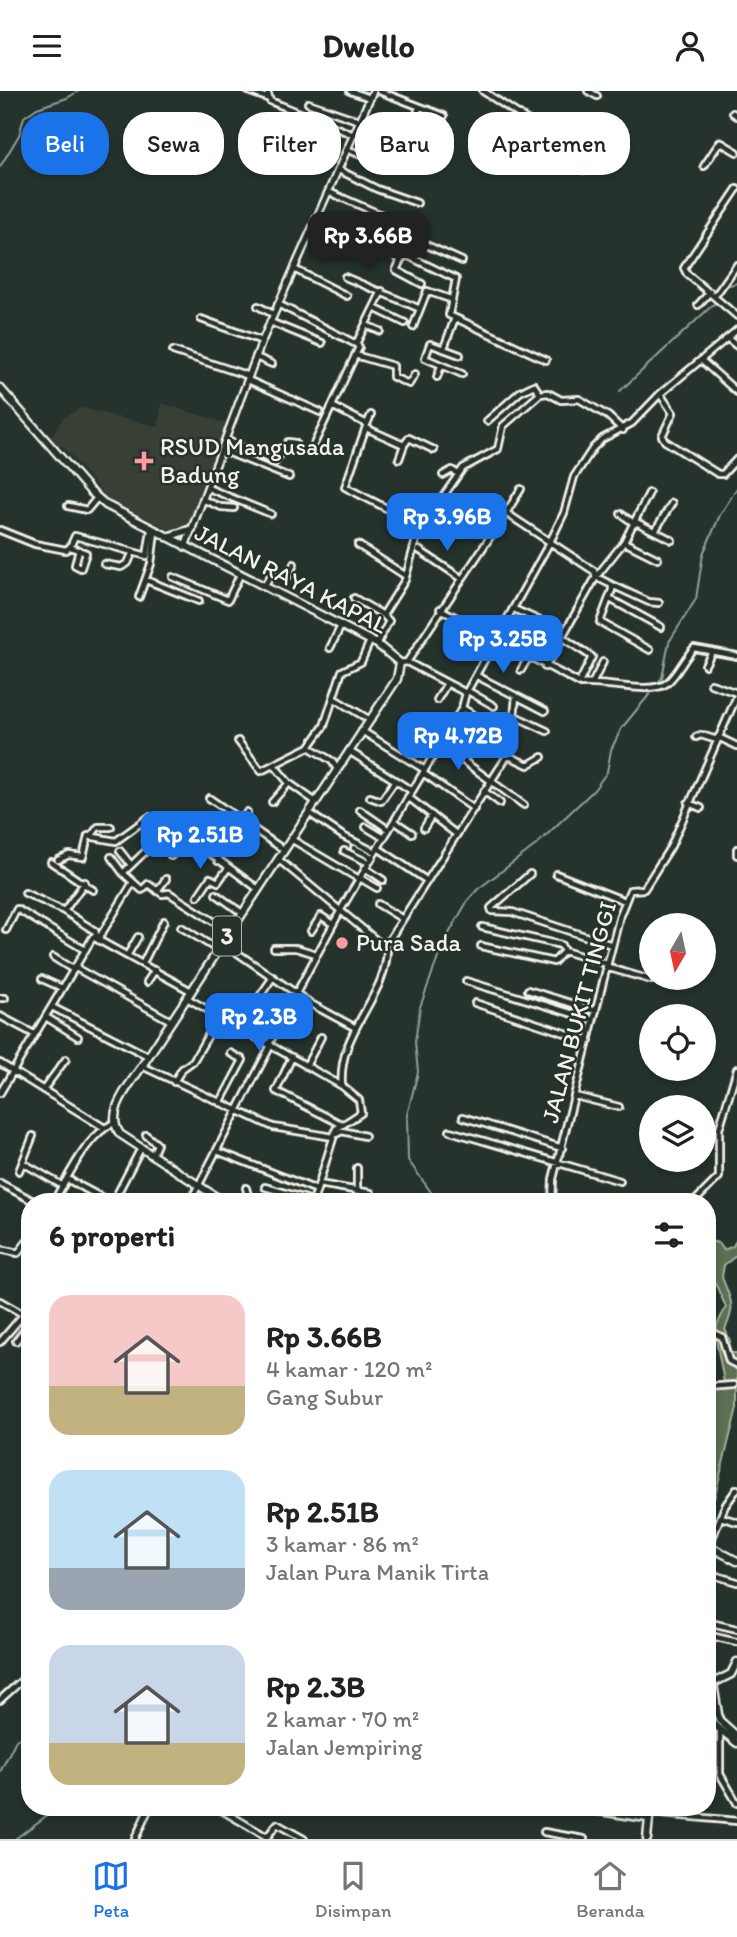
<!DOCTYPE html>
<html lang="id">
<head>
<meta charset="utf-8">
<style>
  body { margin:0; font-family:Itim,sans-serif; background:#f2f2f2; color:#222; height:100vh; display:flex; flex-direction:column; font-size:26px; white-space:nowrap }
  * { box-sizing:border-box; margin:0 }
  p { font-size:23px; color:#767676 }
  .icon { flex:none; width:38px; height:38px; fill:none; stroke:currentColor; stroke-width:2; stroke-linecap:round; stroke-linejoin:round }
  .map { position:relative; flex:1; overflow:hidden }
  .details { position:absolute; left:21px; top:1102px; width:695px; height:623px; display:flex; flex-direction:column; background:#fff; border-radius:28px; box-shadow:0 4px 10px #0003 }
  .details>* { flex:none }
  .banner { position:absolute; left:21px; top:21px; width:696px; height:63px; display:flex; gap:14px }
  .needle { width:46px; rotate:189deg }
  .controls { position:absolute; left:639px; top:822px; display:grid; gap:14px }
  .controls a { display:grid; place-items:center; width:77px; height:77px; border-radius:50%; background:#fff; box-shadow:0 4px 10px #0003; font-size:35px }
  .price { position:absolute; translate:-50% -60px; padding:0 16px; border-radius:14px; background:#1a73e8; color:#fff; font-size:23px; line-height:46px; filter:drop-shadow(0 2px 4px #0008) }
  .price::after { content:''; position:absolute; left:50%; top:42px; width:21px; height:16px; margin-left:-10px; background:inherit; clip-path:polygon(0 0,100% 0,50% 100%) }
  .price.on { background:#222; color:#fff }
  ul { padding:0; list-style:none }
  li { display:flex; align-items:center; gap:21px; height:175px; padding:0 28px }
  li span { display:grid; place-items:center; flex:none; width:196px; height:140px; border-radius:21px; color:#555 }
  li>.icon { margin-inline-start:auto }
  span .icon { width:84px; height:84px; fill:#fffc; stroke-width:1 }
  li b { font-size:30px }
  h2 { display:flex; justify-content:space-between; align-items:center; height:84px; padding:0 28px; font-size:30px }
  .pill { padding:0 24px; border-radius:28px; background:#fff; box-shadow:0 4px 10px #0003; font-size:24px; line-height:63px }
  .pill.on { background:#1a73e8; color:#fff }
  header { display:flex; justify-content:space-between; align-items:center; height:91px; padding:0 28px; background:#fff; font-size:32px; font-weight:700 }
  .tabs { display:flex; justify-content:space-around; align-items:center; height:98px; border-top:2px solid #e0e0e0; background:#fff; font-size:19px; color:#767676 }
  .tabs a { display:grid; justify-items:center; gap:4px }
  .tabs .on { color:#1a73e8 }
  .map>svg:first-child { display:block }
</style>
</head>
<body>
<header><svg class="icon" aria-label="menu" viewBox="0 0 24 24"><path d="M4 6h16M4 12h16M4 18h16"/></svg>Dwello<svg class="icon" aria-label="person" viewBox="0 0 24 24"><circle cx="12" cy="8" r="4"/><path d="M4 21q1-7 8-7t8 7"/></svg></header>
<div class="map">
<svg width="737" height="1748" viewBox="0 0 737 1748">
  <rect width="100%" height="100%" fill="#26332d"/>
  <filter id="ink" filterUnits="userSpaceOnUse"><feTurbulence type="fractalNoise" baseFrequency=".0143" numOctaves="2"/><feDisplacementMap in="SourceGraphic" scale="14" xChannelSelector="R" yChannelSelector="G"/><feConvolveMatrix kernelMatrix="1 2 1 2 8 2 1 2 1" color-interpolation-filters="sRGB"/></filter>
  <g filter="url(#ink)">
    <path fill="#383f36" d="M162 312 227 333 191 436 175 441 108 409 62 354 59 356 51 347 63 327 81 317 158 336Z"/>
    <path fill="#5d7053" stroke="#a8b09e" stroke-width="2" d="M737 1148V1164L724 1174 722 1186C730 1209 737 1213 725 1238L730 1250 729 1262H737V1317L714 1408 707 1406V1293L725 1296 716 1249 717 1234 726 1216 711 1183 712 1168H707V1149L718 1152 724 1159 733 1155Z"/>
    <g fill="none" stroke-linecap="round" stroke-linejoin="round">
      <path stroke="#909fa2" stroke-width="2" d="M0 76 19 44 24 26 37 17 67 7 79 0
        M719 206 726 195 737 192
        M620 300 716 211
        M656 594 662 587 669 551 696 508 703 463 720 424 737 397
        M438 1111 408 1069 407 1024 418 981 415 951 420 916 443 853 468 809 478 798 536 754 594 699 607 681 611 659 621 638 653 599
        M0 1681 16 1649 30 1641
        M15 1748 57 1717"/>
      <defs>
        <path id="minor" d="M248 0 267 7
          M267 0 270 10 354 44
          M350 0 370 7
          M379 0 444 25
          M483 0 539 37 535 47 584 79
          M588 0 597 5
          M308 12 360 30
          M733 22 737 25
          M415 36 442 43
          M539 37 549 39 585 62
          M411 44 419 16
          M349 59 381 72
          M704 75 720 51 737 61
          M339 79 377 98 417 112
          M737 98 684 177 687 183 737 225
          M329 101 407 135 411 147 462 170
          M316 128 375 153 401 169
          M401 169 406 164 456 188 449 224 546 269
          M401 169 396 179 422 193
          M294 178 347 205
          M345 186 418 217
          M715 205 737 174
          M278 213 356 253 382 200
          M698 214 710 201
          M258 215 273 223
          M374 217 405 232
          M201 228 262 250
          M270 231 322 252
          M366 234 380 240
          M413 236 427 200 450 208
          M727 247 737 255
          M356 253 359 256 332 315 367 333 345 396 386 417
          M444 257 455 227
          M173 260 249 285
          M355 264 393 275V286L409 293 415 283
          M460 264 430 253 425 267 462 283
          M256 266 272 273
          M701 269 737 301
          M437 286 441 275
          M248 289 320 321
          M660 303 673 322 662 345 665 350 718 383H723L737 368
          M487 330 520 301 534 294 540 303 548 302 561 309 579 308 608 325 623 339
          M367 333 371 324
          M366 337 404 354 409 347 434 359
          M226 349 275 371 288 351 295 352
          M314 353 332 315
          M222 359 289 386
          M399 368 404 354
          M443 384 452 379 458 383
          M208 397 271 423
          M204 409 221 416 234 417
          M68 415 87 419 97 407
          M506 422 521 398
          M621 423 635 433
          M636 431 672 449
          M0 439 35 453 66 459 70 456 86 462 81 477 75 474 79 459
          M655 440 672 412
          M624 451 658 468
          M358 454 406 485
          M70 456 75 445 147 465 151 439
          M419 459 461 487
          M104 473 121 476 128 472 132 463
          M173 486 228 509 240 484
          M146 489 199 510
          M612 494 649 511 659 512
          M264 495 272 483 288 485 294 473
          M139 506 151 473 155 441
          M354 507 383 524
          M610 508 661 536
          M440 518 581 593C602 590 652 604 667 592 678 583 684 567 694 557L737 565
          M514 518 545 532
          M562 546 592 566 579 592
          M377 553 389 530 383 524 405 489 423 423 433 420 463 377 498 358 503 335 540 303
          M330 557 341 535
          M530 568 536 555
          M407 571 506 422 594 480 596 486 624 451 649 402
          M400 572 407 571 466 602 550 451 564 422 574 386 593 357 602 348 632 332 660 303 737 239
          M705 574 712 560
          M545 576 596 486 612 494V499L600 531 650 559
          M521 579 528 567
          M477 585 545 620
          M593 591 603 571
          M711 593 737 602
          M468 600 494 615
          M333 607 370 629
          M437 609 446 594
          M462 617 495 637
          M515 625 547 640
          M362 640 425 679
          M696 646 701 644 717 649
          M718 646 737 655
          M238 650 261 680 309 656 332 670 337 678
          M440 653 524 714
          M309 656 324 635 342 580 361 571 370 550
          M349 660 412 700
          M507 664 528 674 542 666
          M464 669 472 655
          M274 674 289 692 316 711
          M423 682 474 718
          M484 700 500 712
          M370 706 381 710 395 690
          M408 706 456 743
          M209 707 284 759
          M272 711 289 692
          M688 712 701 717
          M360 719 389 739
          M309 722 343 745 375 761
          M394 730 412 742
          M366 736 384 747
          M424 737 432 724
          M92 744 98 736H111
          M291 748 359 788
          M150 756 123 782 142 799 148 793 162 803 169 802 230 841
          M354 757 372 766
          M378 757 426 789
          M737 758V764
          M120 760 131 774
          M344 760 369 772
          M171 765 188 747
          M111 766 123 782
          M278 768 387 858C387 907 337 940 342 995L359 1009 361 1022 336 1038 313 1111
          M58 769 69 764 83 766 88 745 116 750 149 726 180 740 258 798
          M218 770 220 760 247 721
          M51 771 93 799
          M365 777 383 789
          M530 783 491 817 492 820 512 821 612 854
          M556 783 625 810
          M360 787 377 797
          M157 800 166 788
          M25 802 64 820 95 840 97 846
          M216 803 242 822
          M198 805 210 787 218 791 228 777
          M378 813 401 827
          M64 820 85 791
          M181 836 218 859
          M482 836 561 854 564 860
          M6 839 17 818 85 859
          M311 840 321 825 333 833
          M99 847 132 793
          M223 852 313 914 354 936
          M386 854 511 659 516 605
          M481 855 554 871 564 860 607 873
          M274 857H296L316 863
          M128 863 138 846
          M53 866 72 878
          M143 872 164 830
          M74 876 171 930
          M606 876 651 889
          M42 888 62 897
          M466 890 593 929
          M147 891 155 879
          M528 899 596 920
          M0 907H5
          M187 907 342 995
          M475 912 589 950
          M52 916 148 965
          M258 917 262 910 260 905 273 886
          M0 925 34 943
          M46 926 78 946
          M269 953 343 815 462 617 466 602
          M292 966 276 1000 341 1033
          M0 972 103 1036
          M142 975 273 1036 333 1046
          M306 975 321 946
          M174 991 182 978 193 970 219 926
          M43 999 66 968
          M0 1002 93 846 191 900
          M575 1005 619 1016
          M220 1012 243 969 230 962
          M463 1026 562 1057
          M450 1040 620 1090
          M336 1043 342 1040 365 1045
          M146 1044 157 1053 152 1065
          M217 1060 317 1099
          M23 1072 63 1095
          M357 1077V1101
          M19 1080 33 1045
          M67 1088 110 1111
          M0 1092 35 1111
          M319 1093 371 1102
          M265 1096 313 1110
          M53 1111C69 1086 86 1044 114 1032
          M113 1111 140 1059
          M190 1111 271 954
          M243 1111 248 1104 246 1097
          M552 1111 553 1088 620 824 630 799 644 798 671 755 737 605
          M694 1111 719 1086V1038L737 978
          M0 1158 18 1162 30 1147
          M0 1210 30 1227
          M707 1239 722 1246 729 1270 737 1274
          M16 1250 30 1232
          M0 1251 24 1223
          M707 1296 734 1294
          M707 1319 713 1321
          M707 1334H708
          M721 1426 737 1431
          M709 1455 725 1415 737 1398
          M717 1485 737 1491
          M707 1531 737 1538
          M707 1544 737 1551
          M0 1609 30 1582
          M720 1639V1683L737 1712
          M218 1717 267 1746 277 1733 304 1748
          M576 1717 649 1728
          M650 1722 737 1730
          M544 1741 584 1748
          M135 1748 149 1717"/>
        <path id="major" d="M185 456 262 250 373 0"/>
        <path id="highway" d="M0 297 90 400 106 414 377 553 400 572 397 588 142 975C130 994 104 1021 120 1043L224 1111
          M167 446 192 438
          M707 1454 737 1470
          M713 1593 719 1629 737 1645
          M707 1595 731 1583 737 1571
          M707 1628 737 1652
          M647 1748 650 1717"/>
      </defs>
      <use href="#minor" stroke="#f4f1e8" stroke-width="10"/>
      <use href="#major" stroke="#f4f1e8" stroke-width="10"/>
      <use href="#highway" stroke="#f4f1e8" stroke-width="11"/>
      <use href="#minor" stroke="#26332d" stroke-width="4.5"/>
      <use href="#major" stroke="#26332d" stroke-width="5"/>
      <use href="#highway" stroke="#26332d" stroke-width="6"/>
    </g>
  </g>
  <g fill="#ff9aa2" stroke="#26332d" stroke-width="2.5">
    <path d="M140.5 359.5h7v7h7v7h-7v7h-7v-7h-7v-7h7z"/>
    <circle cx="342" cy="852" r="7"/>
  </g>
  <g text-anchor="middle" stroke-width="5" stroke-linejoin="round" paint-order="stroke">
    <rect fill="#26332d" stroke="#b6b8b0" stroke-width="2" x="213" y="825.5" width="28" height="39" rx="5"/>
    <g font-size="23" font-weight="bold" fill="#f4f1e8">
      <text x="227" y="853">3</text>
    </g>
    <g font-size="24" fill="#f4f1e8" stroke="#26332d" text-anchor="start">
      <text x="160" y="364">RSUD Mangusada<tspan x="160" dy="28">Badung</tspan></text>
      <text x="356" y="860">Pura Sada</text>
    </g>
    <g font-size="24" fill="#f4f1e8" stroke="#26332d">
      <text transform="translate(291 488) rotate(27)" y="8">JALAN RAYA KAPAL</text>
      <text transform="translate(579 921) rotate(-75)" y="8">JALAN BUKIT TINGGI</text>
    </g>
  </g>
</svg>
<div class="controls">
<a><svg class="needle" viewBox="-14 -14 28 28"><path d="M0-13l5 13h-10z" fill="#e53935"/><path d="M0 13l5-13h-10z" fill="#767676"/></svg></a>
<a><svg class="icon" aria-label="locate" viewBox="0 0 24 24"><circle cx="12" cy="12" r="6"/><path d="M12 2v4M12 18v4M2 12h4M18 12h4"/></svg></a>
<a><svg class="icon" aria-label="layers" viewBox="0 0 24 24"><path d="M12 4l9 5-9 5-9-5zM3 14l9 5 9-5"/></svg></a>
</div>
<b class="price on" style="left:368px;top:181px">Rp 3.66B</b>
<b class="price" style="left:447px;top:462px">Rp 3.96B</b>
<b class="price" style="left:503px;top:584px">Rp 3.25B</b>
<b class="price" style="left:458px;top:681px">Rp 4.72B</b>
<b class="price" style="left:200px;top:780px">Rp 2.51B</b>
<b class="price" style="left:259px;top:962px">Rp 2.3B</b>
<div class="banner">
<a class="pill on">Beli</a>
<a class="pill">Sewa</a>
<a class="pill">Filter</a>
<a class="pill">Baru</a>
<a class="pill">Apartemen</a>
</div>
<section class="details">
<h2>6 properti<svg class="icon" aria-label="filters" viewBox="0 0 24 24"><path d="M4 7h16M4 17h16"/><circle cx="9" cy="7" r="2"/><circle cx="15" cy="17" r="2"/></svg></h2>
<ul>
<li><span style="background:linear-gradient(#f6c9c9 65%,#c2b280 0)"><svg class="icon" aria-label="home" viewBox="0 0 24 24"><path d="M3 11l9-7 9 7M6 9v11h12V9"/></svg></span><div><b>Rp 3.66B</b><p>4 kamar · 120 m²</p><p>Gang Subur</p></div></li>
<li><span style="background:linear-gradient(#bfe0f5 70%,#9aa5b1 0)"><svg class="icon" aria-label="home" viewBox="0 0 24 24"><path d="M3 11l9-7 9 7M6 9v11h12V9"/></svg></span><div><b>Rp 2.51B</b><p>3 kamar · 86 m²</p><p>Jalan Pura Manik Tirta</p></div></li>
<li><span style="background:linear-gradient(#c9d6e8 70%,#c2b280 0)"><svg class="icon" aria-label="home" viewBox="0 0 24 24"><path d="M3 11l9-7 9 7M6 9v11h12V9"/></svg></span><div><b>Rp 2.3B</b><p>2 kamar · 70 m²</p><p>Jalan Jempiring</p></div></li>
</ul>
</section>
</div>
<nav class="tabs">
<a class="on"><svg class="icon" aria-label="map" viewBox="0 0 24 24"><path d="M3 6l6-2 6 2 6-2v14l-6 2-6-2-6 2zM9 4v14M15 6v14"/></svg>Peta</a>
<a><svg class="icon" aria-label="saved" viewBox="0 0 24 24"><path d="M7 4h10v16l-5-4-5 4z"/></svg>Disimpan</a>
<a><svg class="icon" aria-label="home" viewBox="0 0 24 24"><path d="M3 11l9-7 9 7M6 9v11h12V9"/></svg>Beranda</a>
</nav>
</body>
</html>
